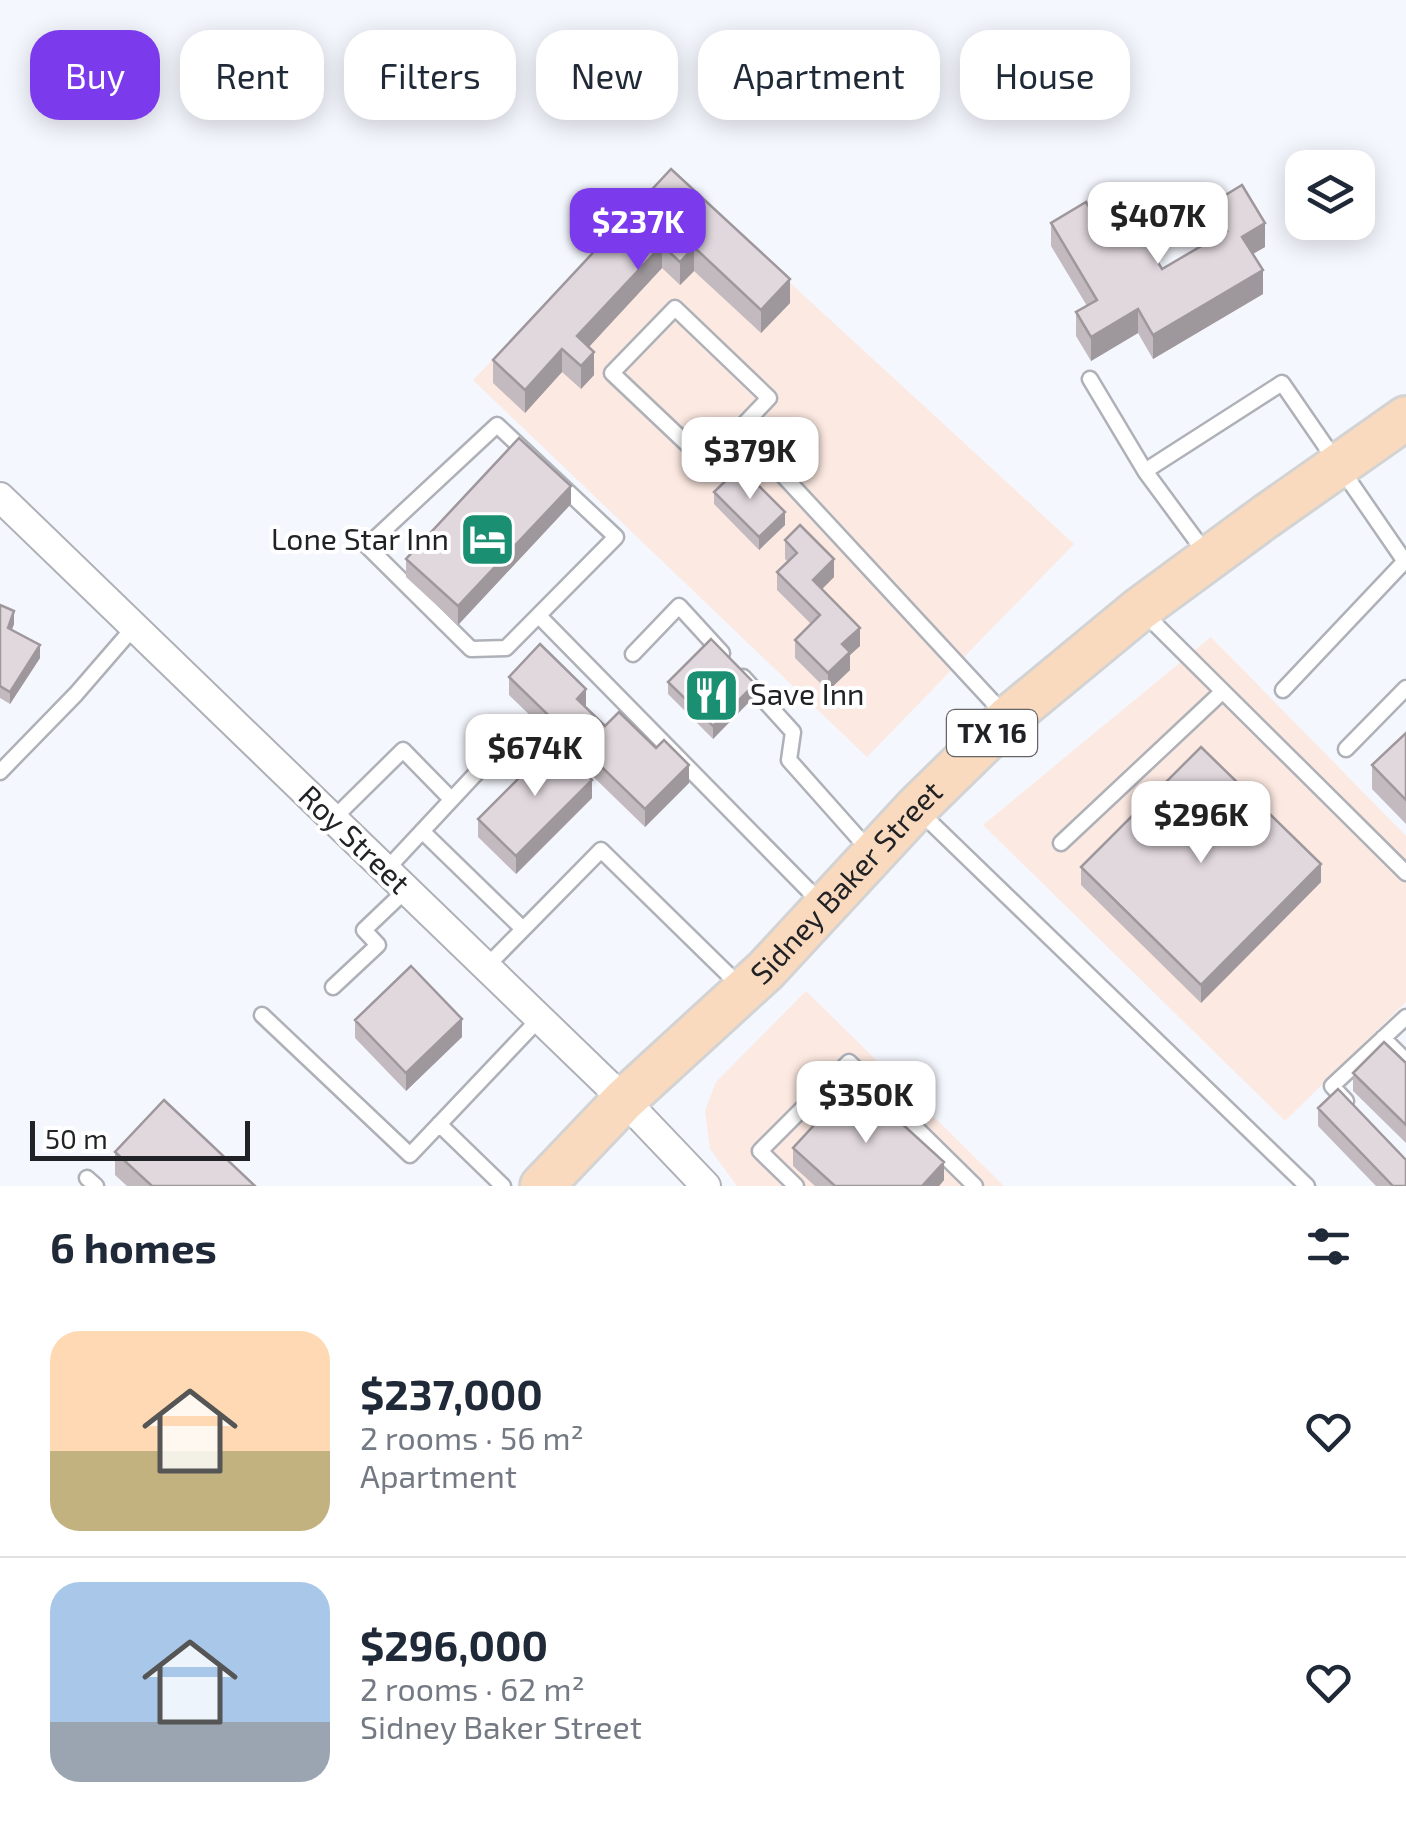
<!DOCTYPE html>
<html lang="en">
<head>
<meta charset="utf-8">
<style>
  body { margin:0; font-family:"Exo 2",sans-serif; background:#f6f6f7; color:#1f2937; height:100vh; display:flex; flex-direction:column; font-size:38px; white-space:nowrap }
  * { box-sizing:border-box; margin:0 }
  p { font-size:32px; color:#747a83 }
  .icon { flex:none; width:55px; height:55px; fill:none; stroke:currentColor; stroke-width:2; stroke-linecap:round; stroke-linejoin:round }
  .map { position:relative; height:1186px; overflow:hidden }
  .panel { display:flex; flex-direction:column; background:#fff; flex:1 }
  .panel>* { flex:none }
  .top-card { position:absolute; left:30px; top:30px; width:1348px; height:90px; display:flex; gap:20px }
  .controls { position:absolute; left:1285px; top:150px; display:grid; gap:20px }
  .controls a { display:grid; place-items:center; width:90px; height:90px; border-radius:20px; background:#fff; box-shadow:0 5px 25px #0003; font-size:50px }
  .scale { position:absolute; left:30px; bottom:25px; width:220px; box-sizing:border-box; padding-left:10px; border:5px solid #212225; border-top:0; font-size:28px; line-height:35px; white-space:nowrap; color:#212225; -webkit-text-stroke:8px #fff; paint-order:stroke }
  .price { position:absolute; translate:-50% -85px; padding:0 22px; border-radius:20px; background:#fff; color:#222; font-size:32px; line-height:65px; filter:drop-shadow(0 2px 5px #0008) }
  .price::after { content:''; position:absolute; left:50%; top:60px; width:30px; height:22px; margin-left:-15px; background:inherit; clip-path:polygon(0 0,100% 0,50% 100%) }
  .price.selected { background:#7c3aed; color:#fff }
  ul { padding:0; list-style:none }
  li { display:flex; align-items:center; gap:30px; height:250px; padding:0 50px }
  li+li { border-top:2px solid #e0e1e3 }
  li span { display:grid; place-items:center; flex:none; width:280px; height:200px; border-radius:30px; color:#555 }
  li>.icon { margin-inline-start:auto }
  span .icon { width:120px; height:120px; fill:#fffc; stroke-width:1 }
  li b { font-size:42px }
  h2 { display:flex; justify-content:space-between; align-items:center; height:120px; padding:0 50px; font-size:42px }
  .chip { padding:0 35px; border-radius:30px; background:#fff; box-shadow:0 5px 25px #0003; font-size:35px; line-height:90px }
  .chip.selected { background:#7c3aed; color:#fff }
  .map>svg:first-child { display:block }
</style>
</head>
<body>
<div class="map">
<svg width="1406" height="1186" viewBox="0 0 1406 1186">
  <rect width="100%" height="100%" fill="#f5f7fe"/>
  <path fill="#fce9e1" d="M673 175 1074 544 867 757 473 380Z
    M1211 637 1406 836V1002L1285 1121 983 825Z
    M806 991 1004 1186H737L710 1149 705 1111 716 1082Z"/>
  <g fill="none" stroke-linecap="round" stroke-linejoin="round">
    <defs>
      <path id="lane" d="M675 308 769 398 707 463 612 373Z
        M1090 379 1145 471 1282 383 1406 563
        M497 425 616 537 506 648 471 649 367 546Z
        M740 429 1004 714
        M1145 471 1207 555
        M1144 613 1406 873
        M540 617 823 905
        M633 654 679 606 722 653
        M743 677 793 732 789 760 869 850
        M1283 690 1404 562
        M1346 749 1406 688
        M0 772 76 694 134 627
        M919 811 1307 1186
        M333 819 403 750 451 799
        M422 831 523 929
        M1061 843 1222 692
        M386 870 496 752
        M486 967 601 850 740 986
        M333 987 378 945 364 930 406 890
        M262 1015 410 1155 539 1019
        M1383 1038 1406 1061
        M1346 1101 1332 1086 1406 1017
        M439 1124 503 1186
        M87 1178 96 1186
        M796 1186 760 1151 849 1062 975 1186"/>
      <path id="street" d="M0 497 624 1100 706 1186"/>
      <g id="primary">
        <path id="s1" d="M542 1186 624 1100 766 970 916 808 1008 718 1140 609 1265 517 1406 418"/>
      </g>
    </defs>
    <use href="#lane" stroke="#afb1b8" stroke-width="19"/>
    <use href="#street" stroke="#afb1b8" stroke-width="32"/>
    <use href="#primary" stroke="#d3d3d3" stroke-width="48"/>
    <use href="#lane" stroke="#fff" stroke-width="14"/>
    <use href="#street" stroke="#fff" stroke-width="28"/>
    <use href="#primary" stroke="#fadabe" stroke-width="42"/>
  </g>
  <path fill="#c2babe" d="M671 169 790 303 761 333 694 271 680 285 662 268 588 347 594 375 581 389 562 372 525 413 493 383V360Z
    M1211 204 1265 247 1253 254 1263 294 1153 359 1138 333 1091 361 1076 336V312L1087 306 1051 246V223L1162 269 1216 237 1211 227Z
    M714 492 785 525 759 550 714 504Z
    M571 504 458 625 406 577V559Z
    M785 540 834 577 822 589 860 646 850 655V670L828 691 795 658V640L811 624 777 590V572L788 562 785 559Z
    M0 605 14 624 11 630 40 658 10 704 0 698Z
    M509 677 586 707 605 726 689 783 645 827 509 695Z
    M668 682 755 696 713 739 668 694Z
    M1406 733V824L1372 789V765Z
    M592 798 516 874 478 837V819Z
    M1081 867 1321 882 1201 1003 1081 885Z
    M355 1020 462 1037 406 1091 355 1038Z
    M1406 1063V1143L1353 1091V1073Z
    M1318 1108 1406 1186H1376L1318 1126Z
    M793 1148 944 1180 939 1186H815L793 1166Z
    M115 1152 255 1186H127L115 1175Z"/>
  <path fill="#9e979b" d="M1265 223V247L1242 260V237Z
    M662 245V268L577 360V336Z
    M694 247V271L680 285V262Z
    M1263 270V294L1153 359V335Z
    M790 279V303L761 333V310Z
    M1138 309V333L1091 361V337Z
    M562 349V372L525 413V390Z
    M594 352V375L581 389V366Z
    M571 486V504L458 625V606Z
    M785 512V525L759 550V537Z
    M834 559V577L813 598V580Z
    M14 611V624L8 641V628Z
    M860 628V646L850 655V670L828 691V673L842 644Z
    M40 645V658L10 704V692Z
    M755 684V696L713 739V726Z
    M586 689V708L577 699Z
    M689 765V783L645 827V809Z
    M592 780V798L516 874V856Z
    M1321 864V882L1201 1003V985Z
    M462 1019V1037L406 1091V1073Z
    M944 1162V1180L939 1186H922Z"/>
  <path fill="#e1d8dd" stroke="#9e979b" stroke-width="2.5" d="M671 169 790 279 761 310 694 247 680 262 662 245 577 336 594 352 581 366 562 349 525 390 493 360Z
    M1242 185 1265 223 1242 237 1263 270 1153 335 1138 309 1091 337 1076 312 1097 300 1051 223 1086 202 1109 240 1135 224 1162 269 1227 231 1211 204Z
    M519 438 571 486 458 606 406 559Z
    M740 467 785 512 759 537 714 492Z
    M800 525 834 559 813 580 860 628 842 644 850 652 828 673 795 640 820 615 777 572 797 553 785 540Z
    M0 605 14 611 8 628 40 645 10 692 0 686Z
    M711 639 755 684 713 726 668 682Z
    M540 644 586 689 577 699 605 726 619 712 656 748 664 740 689 765 645 809 509 677Z
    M1406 733V800L1372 765Z
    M554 743 592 780 516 856 478 819Z
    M1201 747 1321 864 1201 985 1081 867Z
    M411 966 462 1019 406 1073 355 1020Z
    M1384 1042 1406 1063V1125L1353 1073Z
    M855 1081 944 1162 922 1186H835L793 1148Z
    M1338 1089 1406 1160V1186H1393L1318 1108Z
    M164 1100 255 1186H152L115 1152Z"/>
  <defs>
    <symbol id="hotel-square" viewBox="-11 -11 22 22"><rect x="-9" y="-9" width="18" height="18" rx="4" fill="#1b8f71" stroke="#fff"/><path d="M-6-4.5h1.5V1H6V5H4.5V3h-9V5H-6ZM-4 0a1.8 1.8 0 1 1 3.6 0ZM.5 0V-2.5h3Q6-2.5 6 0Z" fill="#fff"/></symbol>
    <symbol id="restaurant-square" viewBox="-11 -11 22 22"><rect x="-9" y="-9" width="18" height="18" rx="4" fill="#1b8f71" stroke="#fff"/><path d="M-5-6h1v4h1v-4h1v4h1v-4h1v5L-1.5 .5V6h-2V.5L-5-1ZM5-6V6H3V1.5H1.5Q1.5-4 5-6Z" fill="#fff"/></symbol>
  </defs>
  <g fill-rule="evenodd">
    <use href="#hotel-square" x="456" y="508" width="63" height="63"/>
    <use href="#restaurant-square" x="680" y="664" width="63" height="63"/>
  </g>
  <g text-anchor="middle" stroke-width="8" stroke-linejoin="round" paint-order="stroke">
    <rect fill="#fff" stroke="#646466" stroke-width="2.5" x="947" y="710" width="90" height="46" rx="8"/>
    <g font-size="28" font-weight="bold" fill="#212225">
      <text x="992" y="743">TX 16</text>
    </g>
    <g font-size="30" fill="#212225" stroke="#fff" text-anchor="end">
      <text x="449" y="550">Lone Star Inn</text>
      <text x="750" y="705" text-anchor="start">Save Inn</text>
    </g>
    <g font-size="30" fill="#212225" stroke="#fff">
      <text transform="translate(354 840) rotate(44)" y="10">Roy Street</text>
      <text dy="10" stroke="none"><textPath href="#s1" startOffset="430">Sidney Baker Street</textPath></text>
    </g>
  </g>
</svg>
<div class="controls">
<a><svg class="icon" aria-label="layers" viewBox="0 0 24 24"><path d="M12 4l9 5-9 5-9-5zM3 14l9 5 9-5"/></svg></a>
</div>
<div class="scale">50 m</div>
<b class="price" style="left:1158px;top:267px">$407K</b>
<b class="price selected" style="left:638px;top:273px">$237K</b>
<b class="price" style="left:750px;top:502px">$379K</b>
<b class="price" style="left:535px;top:799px">$674K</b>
<b class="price" style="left:1201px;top:866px">$296K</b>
<b class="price" style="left:866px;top:1146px">$350K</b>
<div class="top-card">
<a class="chip selected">Buy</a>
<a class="chip">Rent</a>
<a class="chip">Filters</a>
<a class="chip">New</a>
<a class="chip">Apartment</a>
<a class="chip">House</a>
</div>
</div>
<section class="panel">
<h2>6 homes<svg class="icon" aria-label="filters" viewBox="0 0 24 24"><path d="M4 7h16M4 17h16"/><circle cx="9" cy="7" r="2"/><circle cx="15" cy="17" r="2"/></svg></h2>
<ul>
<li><span style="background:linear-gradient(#ffd9b3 60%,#c2b280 0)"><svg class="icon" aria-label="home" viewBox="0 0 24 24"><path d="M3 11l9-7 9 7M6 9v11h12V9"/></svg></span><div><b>$237,000</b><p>2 rooms · 56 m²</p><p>Apartment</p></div><svg class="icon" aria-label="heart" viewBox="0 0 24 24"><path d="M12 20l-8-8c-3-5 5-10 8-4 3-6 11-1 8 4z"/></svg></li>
<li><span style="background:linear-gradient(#a9c7e8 70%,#9aa5b1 0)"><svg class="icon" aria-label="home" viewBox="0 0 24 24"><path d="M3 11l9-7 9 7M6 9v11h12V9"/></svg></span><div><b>$296,000</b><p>2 rooms · 62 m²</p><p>Sidney Baker Street</p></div><svg class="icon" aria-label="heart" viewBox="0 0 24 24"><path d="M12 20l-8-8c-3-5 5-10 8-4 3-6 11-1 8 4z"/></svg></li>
</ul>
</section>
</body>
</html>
